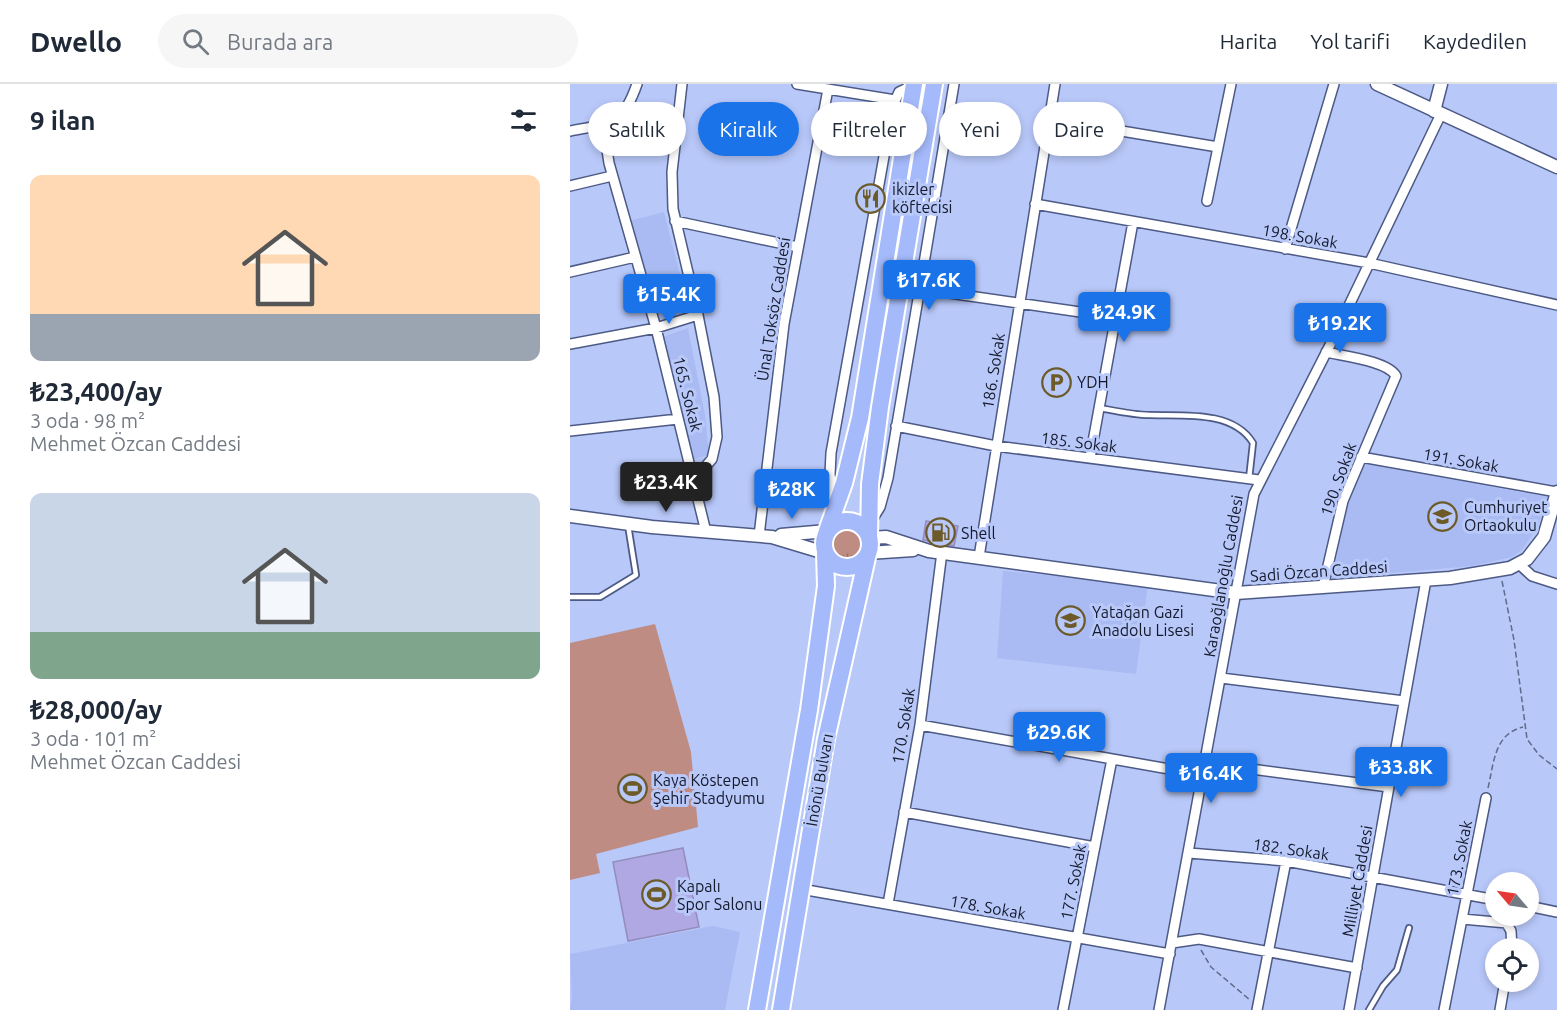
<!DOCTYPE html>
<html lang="tr">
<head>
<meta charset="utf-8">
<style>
  body { margin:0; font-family:Ubuntu,sans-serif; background:#f6f6f7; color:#1f2937; height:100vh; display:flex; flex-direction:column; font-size:22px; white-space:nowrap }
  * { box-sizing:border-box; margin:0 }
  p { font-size:20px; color:#747a83 }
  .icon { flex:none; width:33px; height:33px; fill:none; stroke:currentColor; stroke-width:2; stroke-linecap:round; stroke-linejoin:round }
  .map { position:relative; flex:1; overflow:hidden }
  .drawer { display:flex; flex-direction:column; background:#fff; width:570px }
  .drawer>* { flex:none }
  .hud { position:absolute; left:18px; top:18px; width:570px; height:54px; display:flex; gap:12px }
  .needle { width:39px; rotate:299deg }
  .fabs { position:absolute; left:915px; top:788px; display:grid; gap:12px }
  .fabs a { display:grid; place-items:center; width:54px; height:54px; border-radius:50%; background:#fff; box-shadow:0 3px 9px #0003; font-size:30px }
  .price { position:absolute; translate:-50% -51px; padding:0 14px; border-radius:6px; background:#1a73e8; color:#fff; font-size:20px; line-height:39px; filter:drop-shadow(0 2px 3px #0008) }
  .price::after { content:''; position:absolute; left:50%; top:36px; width:18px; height:14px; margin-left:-9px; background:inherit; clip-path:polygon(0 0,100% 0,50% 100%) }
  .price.current { background:#222; color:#fff }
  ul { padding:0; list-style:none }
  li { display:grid; align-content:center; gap:12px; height:318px; padding:0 30px }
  li span { display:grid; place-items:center; height:186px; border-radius:12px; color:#555 }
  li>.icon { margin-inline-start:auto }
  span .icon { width:108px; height:108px; fill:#fffc; stroke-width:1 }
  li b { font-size:26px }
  h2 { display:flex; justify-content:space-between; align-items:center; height:72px; padding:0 30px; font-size:26px }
  .tag { padding:0 21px; border-radius:27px; background:#fff; box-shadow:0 3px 9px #0003; font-size:21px; line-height:54px }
  .tag.current { background:#1a73e8; color:#fff }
  header { display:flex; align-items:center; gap:36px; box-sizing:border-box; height:84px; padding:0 30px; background:#fff; border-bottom:2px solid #e0e1e3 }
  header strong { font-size:28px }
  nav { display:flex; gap:33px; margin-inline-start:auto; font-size:21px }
  .search { width:420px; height:54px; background:#f6f6f7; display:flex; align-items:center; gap:15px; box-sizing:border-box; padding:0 21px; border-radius:33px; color:#747a83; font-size:22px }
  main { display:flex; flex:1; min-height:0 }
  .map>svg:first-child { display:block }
</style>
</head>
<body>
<header>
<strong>Dwello</strong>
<div class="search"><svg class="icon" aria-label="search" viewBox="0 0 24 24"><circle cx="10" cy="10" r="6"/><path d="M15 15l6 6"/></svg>Burada ara</div>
<nav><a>Harita</a><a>Yol tarifi</a><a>Kaydedilen</a></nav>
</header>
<main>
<section class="drawer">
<h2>9 ilan<svg class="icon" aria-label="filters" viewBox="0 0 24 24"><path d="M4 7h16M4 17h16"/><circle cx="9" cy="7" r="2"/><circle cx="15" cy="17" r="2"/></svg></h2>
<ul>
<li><span style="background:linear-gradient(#ffd9b3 75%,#9aa5b1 0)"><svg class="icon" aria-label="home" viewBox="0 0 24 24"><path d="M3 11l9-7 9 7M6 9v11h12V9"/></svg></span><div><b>₺23,400/ay</b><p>3 oda · 98 m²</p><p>Mehmet Özcan Caddesi</p></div></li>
<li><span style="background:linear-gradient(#c9d6e8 75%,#7fa58c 0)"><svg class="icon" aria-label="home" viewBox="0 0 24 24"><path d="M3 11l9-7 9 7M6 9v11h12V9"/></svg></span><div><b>₺28,000/ay</b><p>3 oda · 101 m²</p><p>Mehmet Özcan Caddesi</p></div></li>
</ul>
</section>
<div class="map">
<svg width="987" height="926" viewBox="0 0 987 926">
  <defs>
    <pattern id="grass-tufts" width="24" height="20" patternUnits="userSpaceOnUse" patternTransform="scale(1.5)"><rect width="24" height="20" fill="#be8c83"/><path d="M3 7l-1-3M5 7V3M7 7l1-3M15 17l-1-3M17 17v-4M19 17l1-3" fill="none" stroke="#99726b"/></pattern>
  </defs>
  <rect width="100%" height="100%" fill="#b8c8f9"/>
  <path fill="#a9bbf2" d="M94 128 120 229 88 239 59 137Z
    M118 244 135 331 139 371 124 375 93 253Z
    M795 380 977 413 968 442 952 466 942 473 903 482 762 494 778 421Z
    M433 487 578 500 566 590 427 574Z
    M143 842 170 848 155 926H0L2 913 0 870Z"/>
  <path fill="url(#grass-tufts)" d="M263 460a14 14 0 1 1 28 0a14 14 0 1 1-28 0Z"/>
  <path fill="#be8c83" d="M85 540 121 668 128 743 26 770 30 789 0 796V559Z"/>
  <path fill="#b0a8e3" stroke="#938cbc" stroke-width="1.5" d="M356 437 388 442 384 462 353 456Z
    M113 764 129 843 58 857 43 778Z"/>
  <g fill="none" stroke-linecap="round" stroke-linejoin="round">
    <defs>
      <path id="lane" d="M530 324C546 327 563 331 580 331 613 332 663 326 683 359L679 395
        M0 513H30L66 491 58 441
        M799 926 813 902 827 886 839 844"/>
      <path id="street" d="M112 0 102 88 103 125 128 231 144 313 147 353 142 375 124 396
        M227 0 325 16
        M479 35 648 63
        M33 40 39 79 86 244 136 448
        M0 47C41 39 52 43 67 0
        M0 102 42 92
        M637 117 661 0
        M465 120 799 179 987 221
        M105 137 228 163
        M715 165 764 0
        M0 188 65 173
        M330 202 545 233
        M0 260 86 244 128 231
        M326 342 426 362 689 396
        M0 347 108 335
        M791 373 987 408
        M520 374 563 138
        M265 419 260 391 261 369 323 22 329 8 344 1
        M302 436 310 423 318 394 384 0
        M189 452 214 240 258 5
        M409 473 485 0
        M949 480 962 492 987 500
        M753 503 773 417 826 292C818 277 773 272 756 268
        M651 594 834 617
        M350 641 633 691
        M635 679 819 703
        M334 728 525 763
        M619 769 716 777 926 816
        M231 805 600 870
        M318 820 350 641 372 468
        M958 822 987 828
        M932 831 941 847 942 864
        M892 835 937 839
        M602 859 629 855 787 884
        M493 926 542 675
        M589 926 684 410 760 261 871 30
        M687 926 716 777
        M779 926 856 496
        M874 926 916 714
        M930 926 935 897"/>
      <path id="secondary" d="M807 0 987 83
        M864 27 871 0
        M0 432 82 443 202 453 255 469
        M211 451 257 447
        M299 454 316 453 359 467 666 509 880 494 940 484 957 475 974 453 987 408
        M298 469 343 466"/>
      <path id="highway" d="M254 460a23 23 0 1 1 46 0a23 23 0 1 1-46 0Z
        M257 447 274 399 290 334 344 0
        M299 454 300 400 310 323 364 0
        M187 926 239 626 256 502 255 469
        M211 926 256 655 298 469"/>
    </defs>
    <use href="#lane" stroke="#4d5a85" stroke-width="8"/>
    <use href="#street" stroke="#4d5a85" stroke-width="12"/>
    <use href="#secondary" stroke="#4d5a85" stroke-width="15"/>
    <use href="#highway" stroke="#fff" stroke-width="20"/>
    <path stroke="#606a8a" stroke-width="1.5" stroke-dasharray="6 3" stroke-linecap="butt" d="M932 497 944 556 957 655 969 671 987 685
      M918 704C924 679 924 650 953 643
      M631 866 641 883 680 916"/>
    <use href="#lane" stroke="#fff" stroke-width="4.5"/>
    <use href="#street" stroke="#fff" stroke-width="9"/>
    <use href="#secondary" stroke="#fff" stroke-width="12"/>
    <use href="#highway" stroke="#a5bafb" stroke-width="16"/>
  </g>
  <defs>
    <symbol id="restaurant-ring" viewBox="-11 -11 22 22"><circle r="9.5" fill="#b8c8f9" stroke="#6c5b29" stroke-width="1.5"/><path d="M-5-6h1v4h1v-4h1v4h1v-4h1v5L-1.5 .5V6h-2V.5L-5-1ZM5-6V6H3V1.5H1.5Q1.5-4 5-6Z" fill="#6c5b29"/></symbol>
    <symbol id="parking-ring" viewBox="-11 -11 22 22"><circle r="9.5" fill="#b8c8f9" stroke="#6c5b29" stroke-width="1.5"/><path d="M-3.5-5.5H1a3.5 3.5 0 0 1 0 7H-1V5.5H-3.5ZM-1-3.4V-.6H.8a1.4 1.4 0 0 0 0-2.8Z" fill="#6c5b29"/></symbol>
    <symbol id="school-ring" viewBox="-11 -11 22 22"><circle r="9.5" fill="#b8c8f9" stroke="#6c5b29" stroke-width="1.5"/><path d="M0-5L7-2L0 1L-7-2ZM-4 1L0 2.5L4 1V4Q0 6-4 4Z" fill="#6c5b29"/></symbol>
    <symbol id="fuel-ring" viewBox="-11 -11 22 22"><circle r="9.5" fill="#b8c8f9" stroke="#6c5b29" stroke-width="1.5"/><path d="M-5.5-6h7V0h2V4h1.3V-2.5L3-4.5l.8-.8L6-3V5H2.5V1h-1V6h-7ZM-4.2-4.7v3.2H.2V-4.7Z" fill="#6c5b29"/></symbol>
    <symbol id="stadium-ring" viewBox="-11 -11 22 22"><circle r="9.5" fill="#b8c8f9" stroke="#6c5b29" stroke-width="1.5"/><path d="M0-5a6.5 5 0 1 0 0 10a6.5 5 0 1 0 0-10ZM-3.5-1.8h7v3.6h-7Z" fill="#6c5b29"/></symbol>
  </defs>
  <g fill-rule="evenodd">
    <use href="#restaurant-ring" x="284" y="98" width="33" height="33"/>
    <use href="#parking-ring" x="470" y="282" width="33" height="33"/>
    <use href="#school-ring" x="856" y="416" width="33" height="33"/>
    <use href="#fuel-ring" x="354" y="432" width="33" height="33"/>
    <use href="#school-ring" x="484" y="520" width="33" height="33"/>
    <use href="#stadium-ring" x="46" y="688" width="33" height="33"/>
    <use href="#stadium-ring" x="70" y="794" width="33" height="33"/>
  </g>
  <g text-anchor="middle" stroke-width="6" stroke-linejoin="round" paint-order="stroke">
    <g font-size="16" fill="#14192b" stroke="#b8c8f9" text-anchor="start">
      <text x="322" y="111">ikizler<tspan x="322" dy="18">köftecisi</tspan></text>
      <text x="507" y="304">YDH</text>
      <text x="894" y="429">Cumhuriyet<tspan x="894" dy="18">Ortaokulu</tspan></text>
      <text x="391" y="455">Shell</text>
      <text x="522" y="534">Yatağan Gazi<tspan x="522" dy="18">Anadolu Lisesi</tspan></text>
      <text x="83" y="702">Kaya Köstepen<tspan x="83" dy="18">Şehir Stadyumu</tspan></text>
      <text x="107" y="808">Kapalı<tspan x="107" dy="18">Spor Salonu</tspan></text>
    </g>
    <g font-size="16" fill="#14192b" stroke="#b8c8f9">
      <text transform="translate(730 152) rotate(10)" y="6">198. Sokak</text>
      <text transform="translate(203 225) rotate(-81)" y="6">Ünal Toksöz Caddesi</text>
      <text transform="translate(423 287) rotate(-81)" y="6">186. Sokak</text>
      <text transform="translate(118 310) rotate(76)" y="6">165. Sokak</text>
      <text transform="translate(509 358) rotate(7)" y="6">185. Sokak</text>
      <text transform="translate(891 376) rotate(10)" y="6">191. Sokak</text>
      <text transform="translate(768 395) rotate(-70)" y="6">190. Sokak</text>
      <text transform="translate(749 487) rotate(-4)" y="6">Sadi Özcan Caddesi</text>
      <text transform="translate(653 492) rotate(-80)" y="6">Karaoğlanoğlu Caddesi</text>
      <text transform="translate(333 642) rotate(-81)" y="6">170. Sokak</text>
      <text transform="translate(249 696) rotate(-80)" y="6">İnönü Bulvarı</text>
      <text transform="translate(721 765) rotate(8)" y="6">182. Sokak</text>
      <text transform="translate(889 774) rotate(-79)" y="6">173. Sokak</text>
      <text transform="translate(787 797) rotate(-80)" y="6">Milliyet Caddesi</text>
      <text transform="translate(503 798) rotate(-79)" y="6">177. Sokak</text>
      <text transform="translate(418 823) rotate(10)" y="6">178. Sokak</text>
    </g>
  </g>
</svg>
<div class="fabs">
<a><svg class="needle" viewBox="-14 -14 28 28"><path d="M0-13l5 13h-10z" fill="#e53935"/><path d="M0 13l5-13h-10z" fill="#747a83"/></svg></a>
<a><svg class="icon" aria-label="locate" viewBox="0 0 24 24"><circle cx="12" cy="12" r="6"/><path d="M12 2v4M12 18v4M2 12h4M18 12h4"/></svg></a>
</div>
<b class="price" style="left:359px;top:227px">₺17.6K</b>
<b class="price" style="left:99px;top:241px">₺15.4K</b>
<b class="price" style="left:554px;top:259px">₺24.9K</b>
<b class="price" style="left:770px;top:270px">₺19.2K</b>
<b class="price current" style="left:96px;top:429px">₺23.4K</b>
<b class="price" style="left:222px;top:436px">₺28K</b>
<b class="price" style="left:489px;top:679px">₺29.6K</b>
<b class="price" style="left:831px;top:714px">₺33.8K</b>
<b class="price" style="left:641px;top:720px">₺16.4K</b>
<div class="hud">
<a class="tag">Satılık</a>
<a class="tag current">Kiralık</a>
<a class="tag">Filtreler</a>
<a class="tag">Yeni</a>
<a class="tag">Daire</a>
</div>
</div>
</main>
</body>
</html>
